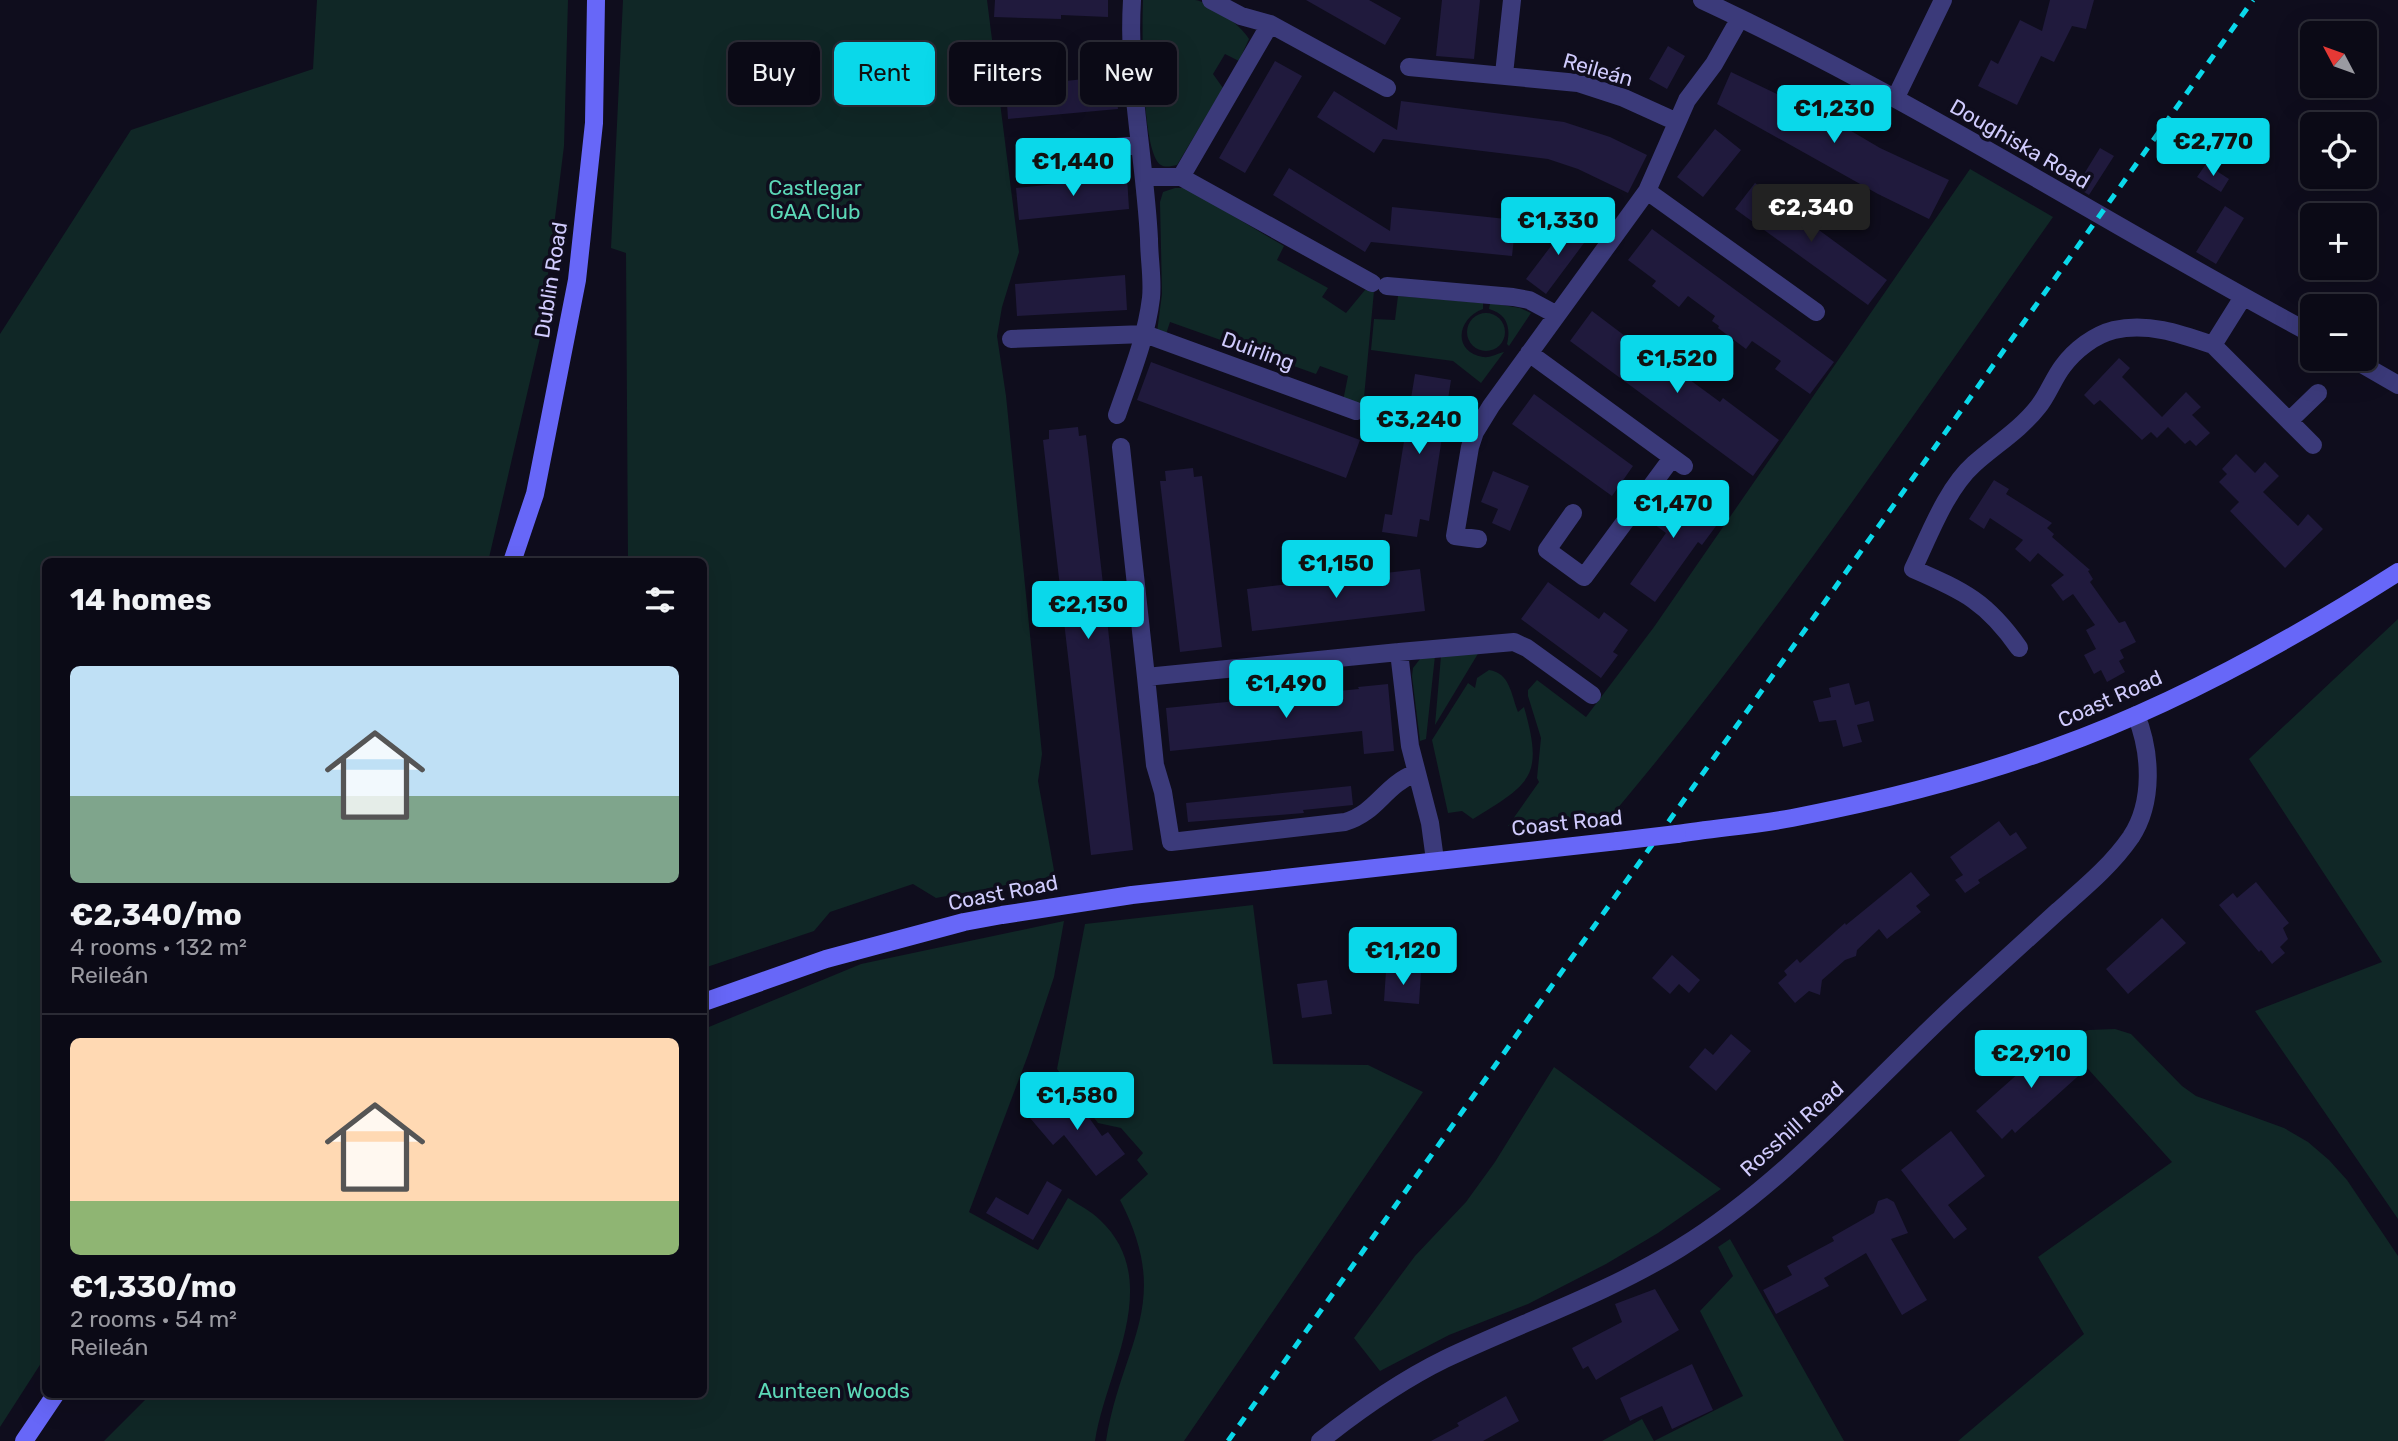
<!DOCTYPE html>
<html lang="en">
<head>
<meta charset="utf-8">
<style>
  body { margin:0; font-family:Rubik,sans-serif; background:#191823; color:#f1f3f6; height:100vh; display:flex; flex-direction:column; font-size:26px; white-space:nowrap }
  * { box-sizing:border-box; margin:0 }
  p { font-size:23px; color:#9a9aa1 }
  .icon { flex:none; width:38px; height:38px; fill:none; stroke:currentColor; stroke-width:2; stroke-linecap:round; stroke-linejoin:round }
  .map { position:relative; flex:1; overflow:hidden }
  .details { position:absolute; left:42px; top:558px; width:665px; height:840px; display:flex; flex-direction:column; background:#0b0a16; border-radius:10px; box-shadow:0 7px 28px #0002,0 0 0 2px #2b2b35 }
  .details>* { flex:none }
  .guide { position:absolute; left:728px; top:42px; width:665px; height:63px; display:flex; gap:14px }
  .needle { width:46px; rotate:311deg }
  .controls { position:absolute; left:2300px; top:21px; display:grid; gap:14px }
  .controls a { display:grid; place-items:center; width:77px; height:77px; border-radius:10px; background:#0b0a16; box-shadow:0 7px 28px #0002,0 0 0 2px #2b2b35; font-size:35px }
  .price { position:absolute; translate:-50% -60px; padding:0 16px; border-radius:7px; background:#0ad8ea; color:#111; font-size:23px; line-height:46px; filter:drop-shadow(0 2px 4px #0008) }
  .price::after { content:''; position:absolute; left:50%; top:42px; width:21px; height:16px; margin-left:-10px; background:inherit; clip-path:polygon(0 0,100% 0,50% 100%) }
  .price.on { background:#222; color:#fff }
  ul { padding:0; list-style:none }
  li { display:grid; align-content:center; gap:14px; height:371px; padding:0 28px }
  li+li { border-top:2px solid #2b2b35 }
  li span { display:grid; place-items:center; height:217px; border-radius:10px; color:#555 }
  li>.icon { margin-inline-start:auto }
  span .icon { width:126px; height:126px; fill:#fffc; stroke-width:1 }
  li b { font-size:30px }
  h2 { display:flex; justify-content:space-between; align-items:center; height:84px; padding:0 28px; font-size:30px }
  .chip { padding:0 24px; border-radius:10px; background:#0b0a16; box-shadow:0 7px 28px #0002,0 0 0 2px #2b2b35; font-size:24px; line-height:63px }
  .chip.on { background:#0ad8ea; color:#111 }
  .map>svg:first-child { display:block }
</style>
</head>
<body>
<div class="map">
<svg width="2398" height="1441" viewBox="0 0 2398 1441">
  <rect width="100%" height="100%" fill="#0f0d1d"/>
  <path fill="#102726" d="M317 0H568L564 146 540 338 488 562H46L45 1357 0 1427V334L131 130 313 69Z
    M623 0H987L1019 252 1002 307 997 336 1006 396 1042 754 1038 781 1055 876 936 898 913 884 830 912 814 931 704 968V562H628L626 253 611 248Z
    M1143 0C1160 0 1178 0 1195 0 1210 2 1242 26 1249 39L1239 61 1225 54 1213 74 1223 88 1177 165C1172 166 1165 168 1161 165 1141 153 1142 26 1143 0Z
    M1970 169 2053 217C1911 418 1771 626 1612 815L1539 820 1508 826 1539 782 1537 778 1541 738 1528 696V690L1537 680 1586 717 1654 627Z
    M1175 188H1186L1284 246 1277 260 1328 288 1322 297 1346 313 1365 290 1374 291 1363 408 1343 401 1348 376 1320 366 1316 374 1170 322 1165 337 1157 332 1162 294 1160 202 1163 192Z
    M1398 296 1483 303V309C1457 318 1452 352 1483 357 1491 358 1498 353 1504 352L1481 383 1453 361 1371 350 1374 319 1395 320Z
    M1490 303 1520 308 1531 313 1509 346 1507 344C1511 327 1507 314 1489 309Z
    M1467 332a19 19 0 1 1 38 0a19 19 0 1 1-38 0Z
    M2398 619V1219L2255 1011 2382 962 2249 759Z
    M1479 652 1435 725 1441 656Z
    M1435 656 1426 739 1420 741 1412 676 1413 668 1420 659Z
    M1489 670C1510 673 1511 694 1518 712L1524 707C1544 777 1531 783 1473 819L1462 811 1448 813 1432 740 1468 683 1475 688 1477 678Z
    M1253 905 1273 1064 1368 1065 1423 1092 1184 1441H1106C1122 1342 1174 1304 1120 1200L1148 1174 1137 1160 1143 1153 1121 1128 1098 1123 1057 1069 1085 924Z
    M1064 921 1054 977 1028 1055 969 1212 1038 1250 1068 1198C1079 1205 1091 1211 1100 1220 1165 1281 1106 1371 1095 1441H104L150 1395H704V1029L861 964Z
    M2115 1029 2131 1034 2182 1086 2196 1096 2284 1128 2308 1142 2329 1160 2347 1180 2398 1256V1441H1958L2084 1334 2038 1257 2172 1162 2061 1039 2089 1030Z
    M1554 1067 1721 1189 1658 1233 1606 1264 1528 1304 1449 1335 1380 1371 1354 1338 1415 1256 1466 1202 1495 1162Z
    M1730 1239 1844 1441H1602L1642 1419 1654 1441 1743 1396 1700 1311 1733 1276 1718 1247Z"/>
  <path fill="#201a3d" d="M995 0H1108V17L1061 15V19L994 17Z
    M1306 0H1369L1401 18 1385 45Z
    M1442 0H1480L1474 59 1436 56Z
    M2050 0H2094L2086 29 2072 26 2054 62 2041 56 2017 105 1978 86 1991 60 1998 64 2020 20 2042 31Z
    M1668 46 1685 56 1667 89 1649 79Z
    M1275 61 1302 76 1245 173 1219 158Z
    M1731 72 1783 97 1785 92 1880 148 1949 180 1929 219 1878 194 1717 104Z
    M1114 76 1118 109 1008 119 1006 87Z
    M1334 91 1397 130 1401 101 1564 122 1610 137 1647 155 1628 193 1578 169 1548 159 1383 139 1374 153 1317 117Z
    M1715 129 1741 150 1703 197 1677 177Z
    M2100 148 2114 156 2089 195 2076 187Z
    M2206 164 2229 179 2221 192 2197 177Z
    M1289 168 1390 231 1392 207 1516 220 1512 256 1371 242 1365 252 1273 195Z
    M1127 177 1129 209 1019 220 1016 188Z
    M1755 183 1887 280 1868 305 1735 209Z
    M2225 206 2244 218 2216 264 2196 252Z
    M1570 221 1590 235 1546 294 1526 279Z
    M1652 229 1834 362 1810 394 1775 369 1781 361 1752 341 1746 349 1718 328 1719 326 1712 321 1715 316 1688 296 1679 307 1652 286 1656 281 1628 260Z
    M1125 275 1127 310 1017 316 1015 284Z
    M1592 311 1654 358 1656 355 1720 402 1723 398 1779 440 1753 476 1570 341Z
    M2119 358 2130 368 2122 377 2162 417 2186 392 2201 407 2192 415 2210 433 2196 446 2190 440 2185 444 2168 427 2157 438 2151 432 2142 440 2100 400 2094 405 2084 395Z
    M1151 362 1360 440 1346 478 1137 400Z
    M1415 374 1451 380 1429 521 1420 519 1417 537 1382 532 1385 514 1392 515Z
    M1534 394 1633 466 1612 496 1512 424Z
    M1078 427 1079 436 1086 435 1089 460 1133 850 1091 855 1043 440 1049 439V430Z
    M2236 454 2255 473 2265 462 2279 476 2263 492 2298 526 2308 514 2323 529 2285 568 2230 511 2239 502 2219 482 2227 474 2222 469Z
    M1193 468 1194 477 1202 476 1222 647 1180 652 1160 481H1166L1165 471Z
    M1493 471 1529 486 1510 531 1492 523 1498 509 1481 502Z
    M1994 480 2009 489 2006 494 2052 523 2047 528 2054 534 2052 537 2090 570 2088 571 2093 579 2090 582 2119 623 2125 621 2136 642 2120 650 2124 658 2119 661 2125 672 2107 682 2101 670 2094 674 2084 655 2096 649 2086 630 2095 625 2073 594 2063 601 2051 585 2064 575 2038 553 2030 562 2015 549 2023 540 1990 518 1984 529 1969 519Z
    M1670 490 1688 504 1693 496 1722 518 1702 545 1698 542 1655 602 1630 584 1666 533 1643 516 1659 495 1664 499Z
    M1420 569 1425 611 1252 631 1247 589Z
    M1548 582 1599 619 1604 612 1628 630 1613 652 1618 655 1601 678 1521 619Z
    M1849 683 1855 705 1869 701 1874 721 1857 725 1862 742 1843 747 1836 720 1819 722 1813 701 1831 697 1829 688Z
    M1388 684 1394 751 1364 754 1362 731 1170 751 1166 708 1359 689 1358 687Z
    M1351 786 1353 805 1303 810 1304 813 1188 822 1186 803Z
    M1999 821 2010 836 2016 832 2027 848 1978 880 1980 883 1965 893 1955 880 1963 875 1950 857Z
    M1911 872 1930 895 1916 906 1921 912 1887 939 1879 929 1857 950 1856 956 1845 960 1822 980 1820 995 1809 991 1795 1003 1778 983 1787 975 1784 971 1797 959 1800 963 1845 923 1846 925Z
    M2256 882 2289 923 2283 928 2288 939 2280 947 2285 953 2272 964 2261 950 2259 952 2219 905 2233 893 2237 898Z
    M2162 918 2186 943 2128 994 2106 969Z
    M1672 955 1700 980 1689 993 1679 984 1670 994 1652 978Z
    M1386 971 1421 973 1419 1004 1384 1001Z
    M1327 980 1332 1014 1302 1018 1297 984Z
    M1731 1034 1751 1051 1716 1091 1689 1067 1705 1048 1713 1055Z
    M2057 1039 2086 1069 2015 1133 2012 1129 2002 1139 1976 1111Z
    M1068 1088 1102 1136 1108 1132 1125 1154 1096 1176 1064 1135 1053 1145 1030 1118Z
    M1951 1131 1985 1176 1948 1205 1967 1229 1954 1239 1901 1170Z
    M1047 1181 1062 1190 1033 1240 986 1213 996 1197 1028 1215Z
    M1887 1198 1894 1202 1908 1233 1891 1239 1927 1300 1902 1315 1866 1253 1824 1278 1829 1286 1776 1314 1763 1290 1792 1275 1787 1266 1834 1241 1832 1237 1874 1213 1878 1201Z
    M1655 1289 1679 1330 1596 1380 1588 1366 1583 1369 1572 1348 1622 1322 1615 1304Z
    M1692 1364 1713 1410 1672 1429 1662 1406 1630 1421 1620 1398Z
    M1506 1396 1519 1421 1483 1441H1431L1459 1426 1457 1423Z"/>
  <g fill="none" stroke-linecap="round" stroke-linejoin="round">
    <path stroke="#3b3a7a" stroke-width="18" d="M1211 0 1241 16 1270 24 1387 88
      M1702 0C1913 98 2108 225 2312 334
      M1409 67 1578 83 1624 98 1677 122
      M1504 74 1512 0
      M1896 97 1943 0
      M1025 155 1139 145
      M1144 177H1181L1372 283
      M1181 177 1270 24
      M1647 191 1816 312
      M1387 286 1513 297 1529 300 1557 315
      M2243 297 2213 345 2313 445
      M1011 339 1145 334 1356 411
      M1529 353 1684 466
      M2353 359 2398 385
      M1117 415C1130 377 1146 339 1151 298 1153 279 1149 258 1149 239 1145 159 1127 81 1132 0
      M2289 421 2318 393
      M1121 447 1146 677
      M1573 513 1547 550 1584 577 1672 458
      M1478 539 1455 536 1470 447 1475 432 1491 406 1647 191 1687 100 1714 64 1740 18
      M2019 648C1987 602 1964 591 1913 569 1929 536 1946 489 1974 464 1995 445 2020 430 2038 407 2048 395 2053 379 2063 366 2075 350 2094 335 2114 330 2148 322 2181 334 2213 345
      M1399 652 1146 677 1155 765 1163 792 1171 842 1345 822C1378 812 1384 785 1416 773
      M1435 860 1430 823 1410 746 1399 652 1514 642 1527 648 1592 695"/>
    <path stroke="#3b3a7a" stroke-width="18" d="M1320 1441C1359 1410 1400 1381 1445 1359 1523 1322 1606 1294 1680 1248 1785 1183 1866 1088 1956 1004 1990 973 2024 942 2058 911 2084 888 2111 866 2131 837 2154 802 2151 752 2136 715"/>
    <path stroke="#6767f8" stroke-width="18" d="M512 562 535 494 577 280 594 123 596 0
      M1677 834C1715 828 1754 825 1792 818 1880 801 1969 779 2054 748 2175 705 2290 641 2398 572
      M704 1002 826 959 964 922 1002 915 1132 895 1618 841
      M24 1441 55 1395"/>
    <path stroke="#0ad8ea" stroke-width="5" stroke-dasharray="10 9" stroke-linecap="butt" d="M1228 1441 2253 0"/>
    <path stroke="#6767f8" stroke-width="18" d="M1618 841 1677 834"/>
  </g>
  <g text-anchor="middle" stroke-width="7" stroke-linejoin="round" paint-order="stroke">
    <g font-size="21" fill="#d0cbfd" stroke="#0f0d1d">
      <text transform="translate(1598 70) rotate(16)" y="7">Reileán</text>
      <text transform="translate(2020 144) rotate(30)" y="7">Doughiska Road</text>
      <text transform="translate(551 280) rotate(-81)" y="7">Dublin Road</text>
      <text transform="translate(1258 351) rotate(20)" y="7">Duirling</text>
      <text transform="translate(2110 699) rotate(-24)" y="7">Coast Road</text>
      <text transform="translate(1567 823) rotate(-6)" y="7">Coast Road</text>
      <text transform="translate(1003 893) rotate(-11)" y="7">Coast Road</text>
      <text transform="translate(1792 1129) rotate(-42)" y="7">Rosshill Road</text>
    </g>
    <g font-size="21" fill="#5cd8b7" stroke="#0f0d1d">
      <text x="815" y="195">Castlegar<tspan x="815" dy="24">GAA Club</tspan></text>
      <text x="834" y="1398">Aunteen Woods</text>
    </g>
  </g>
</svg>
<div class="controls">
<a><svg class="needle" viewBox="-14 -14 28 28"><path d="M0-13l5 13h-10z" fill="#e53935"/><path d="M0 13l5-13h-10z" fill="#9a9aa1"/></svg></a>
<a><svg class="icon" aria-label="locate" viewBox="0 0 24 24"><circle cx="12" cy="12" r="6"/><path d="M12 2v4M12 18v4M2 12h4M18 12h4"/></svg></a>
<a>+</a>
<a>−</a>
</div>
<b class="price" style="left:1834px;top:145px">€1,230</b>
<b class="price" style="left:2213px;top:178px">€2,770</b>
<b class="price" style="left:1073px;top:198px">€1,440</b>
<b class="price on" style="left:1811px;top:244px">€2,340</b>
<b class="price" style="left:1558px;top:257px">€1,330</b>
<b class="price" style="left:1677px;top:395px">€1,520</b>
<b class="price" style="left:1419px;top:456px">€3,240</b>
<b class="price" style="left:1673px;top:540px">€1,470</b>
<b class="price" style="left:1336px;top:600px">€1,150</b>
<b class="price" style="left:1088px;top:641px">€2,130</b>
<b class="price" style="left:1286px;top:720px">€1,490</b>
<b class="price" style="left:1403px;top:987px">€1,120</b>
<b class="price" style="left:2031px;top:1090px">€2,910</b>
<b class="price" style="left:1077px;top:1132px">€1,580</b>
<div class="guide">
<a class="chip">Buy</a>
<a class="chip on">Rent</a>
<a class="chip">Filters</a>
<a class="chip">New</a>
</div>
<section class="details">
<h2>14 homes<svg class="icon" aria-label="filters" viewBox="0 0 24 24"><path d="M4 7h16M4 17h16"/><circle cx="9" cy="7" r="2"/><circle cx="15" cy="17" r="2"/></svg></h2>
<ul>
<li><span style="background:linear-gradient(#bfe0f5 60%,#7fa58c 0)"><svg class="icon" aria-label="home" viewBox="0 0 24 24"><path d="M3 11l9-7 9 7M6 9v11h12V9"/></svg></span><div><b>€2,340/mo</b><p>4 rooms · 132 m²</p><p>Reileán</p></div></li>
<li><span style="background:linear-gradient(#ffd9b3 75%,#8fb573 0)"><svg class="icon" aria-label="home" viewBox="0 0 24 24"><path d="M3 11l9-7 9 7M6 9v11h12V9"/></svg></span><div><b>€1,330/mo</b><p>2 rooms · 54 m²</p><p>Reileán</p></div></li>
</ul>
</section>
</div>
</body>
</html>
